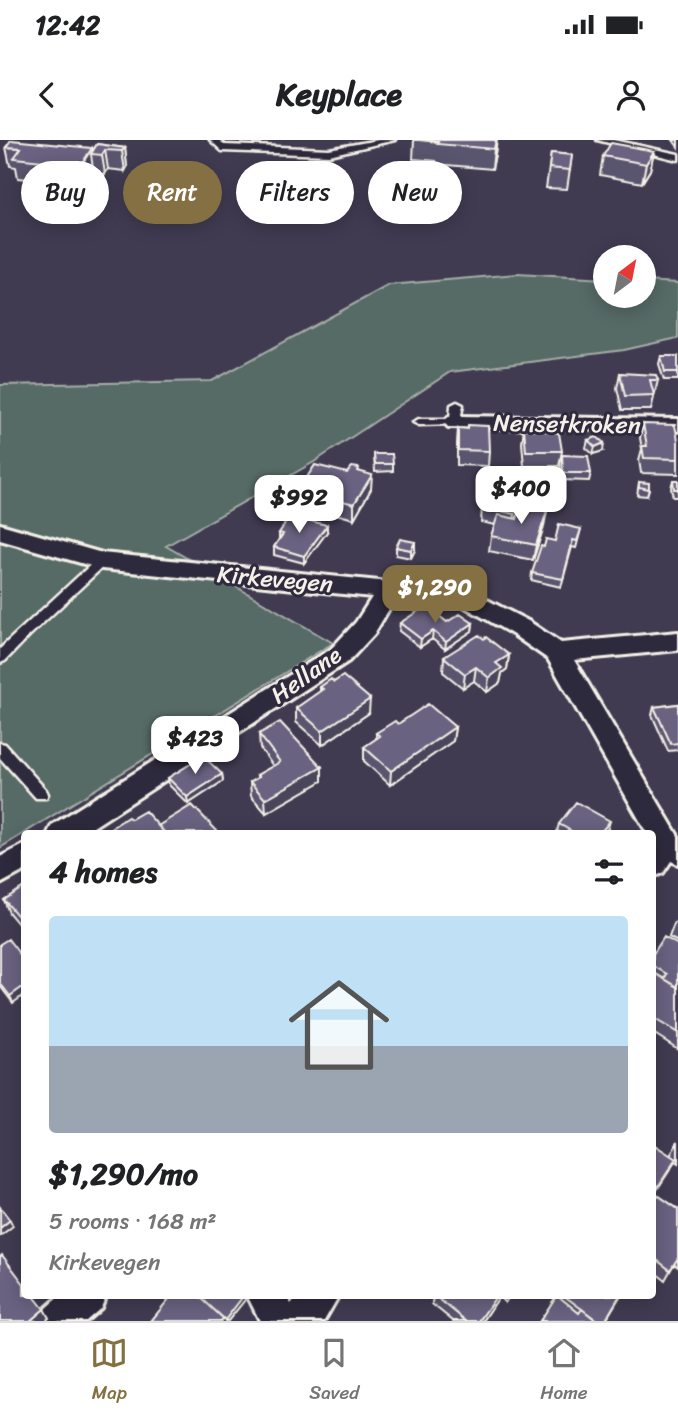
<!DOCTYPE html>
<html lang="en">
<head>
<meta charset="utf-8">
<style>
  body { margin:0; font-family:Sriracha,sans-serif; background:#f2f2f2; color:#202124; height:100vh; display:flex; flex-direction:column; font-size:26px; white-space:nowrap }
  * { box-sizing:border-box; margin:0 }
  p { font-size:23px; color:#757577 }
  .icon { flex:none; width:38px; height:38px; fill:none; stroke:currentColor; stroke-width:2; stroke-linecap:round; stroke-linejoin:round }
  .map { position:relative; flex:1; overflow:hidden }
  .drawer { position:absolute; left:21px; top:690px; width:635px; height:469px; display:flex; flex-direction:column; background:#fff; border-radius:7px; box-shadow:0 4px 18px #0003 }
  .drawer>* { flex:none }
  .top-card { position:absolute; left:21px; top:21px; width:637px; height:63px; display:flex; gap:14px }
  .needle { width:46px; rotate:32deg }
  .buttons { position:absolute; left:593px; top:105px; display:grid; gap:14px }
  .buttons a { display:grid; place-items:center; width:63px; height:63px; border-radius:50%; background:#fff; box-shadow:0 4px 18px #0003; font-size:35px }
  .price { position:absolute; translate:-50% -60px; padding:0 16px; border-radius:14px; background:#fff; color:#222; font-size:23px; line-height:46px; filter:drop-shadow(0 2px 4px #0008) }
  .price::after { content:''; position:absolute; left:50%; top:42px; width:21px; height:16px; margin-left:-10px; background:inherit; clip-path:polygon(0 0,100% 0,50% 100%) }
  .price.active { background:#847042; color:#fff }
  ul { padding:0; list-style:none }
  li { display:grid; align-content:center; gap:14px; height:371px; padding:0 28px }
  li span { display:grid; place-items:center; height:217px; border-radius:7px; color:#555 }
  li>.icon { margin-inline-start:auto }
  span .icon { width:126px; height:126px; fill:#fffc; stroke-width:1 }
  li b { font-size:30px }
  h2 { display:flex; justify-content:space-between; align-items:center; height:84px; padding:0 28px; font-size:30px }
  .pill { padding:0 24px; border-radius:32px; background:#fff; box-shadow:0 4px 18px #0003; font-size:24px; line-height:63px }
  .pill.active { background:#847042; color:#fff }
  .status { display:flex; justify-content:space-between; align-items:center; height:49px; padding:0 35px; background:#fff; direction:ltr }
  .status svg { height:19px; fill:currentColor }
  header { display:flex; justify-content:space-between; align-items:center; height:91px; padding:0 28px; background:#fff; font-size:32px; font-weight:700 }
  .dock { display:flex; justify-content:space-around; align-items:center; height:98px; border-top:2px solid #e0e0e0; background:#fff; font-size:19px; color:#757577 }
  .dock a { display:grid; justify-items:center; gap:4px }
  .dock .active { color:#847042 }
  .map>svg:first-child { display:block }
</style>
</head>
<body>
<div class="status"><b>12:42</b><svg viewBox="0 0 49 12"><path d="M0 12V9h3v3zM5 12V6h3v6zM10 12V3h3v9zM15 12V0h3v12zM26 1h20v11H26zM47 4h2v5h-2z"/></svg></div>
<header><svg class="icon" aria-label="back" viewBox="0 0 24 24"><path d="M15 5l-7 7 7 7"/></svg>Keyplace<svg class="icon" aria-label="person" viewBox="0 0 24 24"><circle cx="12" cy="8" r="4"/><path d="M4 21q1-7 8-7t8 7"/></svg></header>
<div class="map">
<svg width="678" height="1181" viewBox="0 0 678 1181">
  <rect width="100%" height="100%" fill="#403b51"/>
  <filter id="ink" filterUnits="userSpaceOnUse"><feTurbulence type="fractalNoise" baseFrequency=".0143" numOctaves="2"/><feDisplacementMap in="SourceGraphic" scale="14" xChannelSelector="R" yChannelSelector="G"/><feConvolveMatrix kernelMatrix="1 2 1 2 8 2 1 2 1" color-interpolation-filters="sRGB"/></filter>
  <g filter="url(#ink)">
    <path fill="#566b66" stroke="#a5aea7" stroke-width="2" d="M517 134 605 139 606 156H644V141L678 143V198L624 210 450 232 314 322 166 406 333 503 0 708V245L212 241 389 145Z"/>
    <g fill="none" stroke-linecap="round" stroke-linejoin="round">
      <defs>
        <path id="lane" d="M210 0H219L224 5 329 9 378 0H395L329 15 222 11Z
          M597 0H613L678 14V20Z
          M457 262 463 265 459 284 419 285 413 282 419 279H450L451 265Z
          M102 417 106 418 108 421 106 424 29 496 5 521 0 523V509L7 502 98 418Z
          M0 603 5 604 46 650 48 654 46 658H36L0 618Z"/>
        <path id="street" d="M455 276 678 279V291L448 287 444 282 448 277Z
          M0 384 102 413 468 450 530 482 561 503 678 492V510L574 520 678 696V724L671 721 663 733 653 737V693H647L548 519 512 494 463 466 395 459 374 494 349 521 84 693H48L52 685 331 509 356 482 372 457 102 429 0 400Z
          M24 705V731L0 744V717Z
          M61 1155H106L101 1168 86 1181H41L46 1168Z
          M247 1155H286L291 1164 298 1155H339L324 1181H260Z"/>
      </defs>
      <use href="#lane" stroke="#f4f1e8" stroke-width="5"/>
      <use href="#street" stroke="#f4f1e8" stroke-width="6"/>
      <use href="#lane" fill="#2f2a3d" fill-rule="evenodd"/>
      <use href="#street" fill="#2f2a3d" fill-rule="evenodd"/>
    </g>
    <path fill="#5a546e" stroke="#f4f1e8" stroke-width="2" d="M414 0H497L495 14 492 29 436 24V21L413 19Z
      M673 0H678V7Z
      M97 4 125 8 127 27 125 31 108 29 105 34H94L93 29 84 44 18 38 16 27 10 26 6 7 92 8V12Z
      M654 11 650 30 642 43 600 35 603 16Z
      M551 13 572 15 567 49 546 48Z
      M661 216H678V240H664L659 224Z
      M620 233 658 240 651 270H622L617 248Z
      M643 284 678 300V334L641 333 639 320 642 309 640 298Z
      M458 288 489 311 488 326 457 325V303Z
      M524 288 562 311 559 326H524L522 303Z
      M588 300 603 311 593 314 586 308Z
      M374 314 393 324V331L375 332Z
      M562 315 591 333 589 341 562 340 560 323Z
      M359 331 371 349 354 379 318 369V364L302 360V345L347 333Z
      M673 340H678V357H673L671 348Z
      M639 342 649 349 647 356 637 355Z
      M522 353 520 368 544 386 533 420 489 411 491 396 495 385 481 382 482 367Z
      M581 389 576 408 572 407 561 447 531 440 532 433 544 407Z
      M327 392 304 423 274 415V407L279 399V393Z
      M396 407 415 410 411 418 396 415Z
      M447 482 473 483 472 491 445 509 432 499 420 507 399 491 400 483Z
      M509 515 507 529 502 533 500 543 487 552 474 541 463 548 443 532 444 517Z
      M320 547 369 573 322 605 296 582V568L320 552Z
      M678 564V610L668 611 652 575 654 567Z
      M398 584 455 587 453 601 390 645 364 621V607L376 599V593Z
      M259 594 322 627V641L266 673 251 656 250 642 257 638V635L273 626 260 608Z
      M222 634 223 641 188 664 169 645 168 638Z
      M559 684 608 688 604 693H561L557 691Z
      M24 747V791L9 773 4 760Z
      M678 779V802L669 797 674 784Z
      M0 804 13 863 0 846Z
      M678 805V909L653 893V814Z
      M678 1001V1024L675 1022 655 1053 678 1069V1127L674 1124 665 1140 653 1131V1004L670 1016Z
      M433 1155H510L505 1163 499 1157 483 1181H453L432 1164Z
      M559 1155H621L605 1181H540Z"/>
    <path fill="#4a455a" stroke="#f4f1e8" stroke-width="2" d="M496 0 495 14 492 29 494 9Z
      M92 8 93 14H91L93 29 84 44 81 25Z
      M125 8 127 27 125 31 122 11Z
      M105 10 108 29 105 34 102 15Z
      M654 11 650 30 642 43 646 24Z
      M604 303 603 311 593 314 595 307Z
      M372 335 371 349 354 379V364Z
      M522 353 520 368 513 389 515 374Z
      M547 371 544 386 533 420 536 405Z
      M327 385V392L304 423V416Z
      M415 402V410L411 418V410Z
      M473 483 472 491 445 509 446 502Z
      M433 491 432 499 420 507 421 499Z
      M509 515 507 529 502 533 500 543 487 552 489 538 496 523Z
      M476 527 474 541 463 548 465 534Z
      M370 559 369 573 322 605V591Z
      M455 587 453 601 390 645 391 631Z
      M322 627V641L266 673 265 659Z
      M222 634 223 641 188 664 187 657Z
      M610 681 608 688 604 693H600Z
      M24 846V855L13 863 10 856Z
      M10 1080 13 1086 0 1096V1088Z
      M244 1155 245 1160 228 1181H225V1180Z
      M497 1155H500L499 1157 483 1181H479Z
      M44 1169 49 1178 45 1181H30Z"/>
    <path fill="#696280" stroke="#f4f1e8" stroke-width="2" d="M11 0 92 8 81 25 14 18 21 8 6 7Z
      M419 0H496L494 9 437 4 438 2Z
      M611 3 654 11 646 24 603 16Z
      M97 4 125 8 122 11 105 10 102 15 91 14Z
      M551 13 572 15 570 30 549 28Z
      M661 216H678V232H665Z
      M620 233 656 235 658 240H650L654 255 625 256Z
      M643 284 675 285 678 300V319L644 318 642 306H647Z
      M468 285 488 286 489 311 458 310V288L468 289Z
      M524 288 559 293 562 311H526Z
      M597 297 604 303 595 307 588 300Z
      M374 314H392L393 324H375Z
      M562 315 588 316 591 333H563Z
      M315 325 347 333 352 327 359 328 358 331 372 335 354 364 317 354 320 350 302 345Z
      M673 340H678V349H674Z
      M639 342 649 343V349L639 347Z
      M490 346 522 353 515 374 482 367Z
      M521 366 547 371 536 405 491 396 498 375 517 379Z
      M290 376 327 385 304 416 274 407 283 394 279 393Z
      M559 384 581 389 577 401 573 400 563 439 532 433 541 406 544 407 546 399 555 401Z
      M400 399 415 402 411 410 396 407Z
      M426 466 447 482 460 474 473 483 446 502 433 491 421 499 400 483Z
      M479 495 484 499 486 497 509 515 496 523 502 528 489 538 476 527 465 534 444 517Z
      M343 536 370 559 322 591 296 568 323 549 320 547 331 539 334 542Z
      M428 564 455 587 391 631 364 607 380 596 376 593 395 581 398 584Z
      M678 564V603L671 604 654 567Z
      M280 582 322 627 265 659 250 642 259 637 257 635 280 622 259 594Z
      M203 616 222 634 187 657 168 638Z
      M576 662 610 681 600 693H575L559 684Z
      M192 665 219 693H165L158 686Z
      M145 671 165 693H103L128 677 131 679Z
      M24 747V783L4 760Z
      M664 797 678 805V847L664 839 667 834 653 826V814Z
      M8 799 24 820V846L10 856 0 843V804Z
      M653 832 678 847V893L653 878Z
      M653 1004 676 1019 654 1053 653 1052Z
      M653 1052 678 1069V1118L670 1130 653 1117Z
      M0 1067 10 1080 0 1088Z
      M2 1115 24 1144V1155H33L44 1169 30 1181H0V1117Z
      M172 1155H198L223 1178 221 1181H151Z
      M198 1155H244L225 1180Z
      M434 1155H497L479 1181H466Z
      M557 1155 579 1173 582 1169 597 1181H540Z
      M563 1155H620L605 1181H598Z"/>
  </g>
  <g text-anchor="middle" stroke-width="6" stroke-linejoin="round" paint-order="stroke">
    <g font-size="24" fill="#f4f1e8" stroke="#2f2a3d">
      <text transform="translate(567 284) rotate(1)" y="8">Nensetkroken</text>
      <text transform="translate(275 439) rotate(5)" y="8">Kirkevegen</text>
      <text transform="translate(306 535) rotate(-35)" y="8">Hellane</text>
    </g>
  </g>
</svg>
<div class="buttons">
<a><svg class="needle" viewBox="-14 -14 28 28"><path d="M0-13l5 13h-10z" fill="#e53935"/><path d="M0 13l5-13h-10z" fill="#757577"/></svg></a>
</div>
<b class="price" style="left:521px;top:386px">$400</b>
<b class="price" style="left:299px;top:395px">$992</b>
<b class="price active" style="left:435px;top:485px">$1,290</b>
<b class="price" style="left:195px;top:636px">$423</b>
<div class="top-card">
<a class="pill">Buy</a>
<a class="pill active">Rent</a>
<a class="pill">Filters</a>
<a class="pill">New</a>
</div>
<section class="drawer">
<h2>4 homes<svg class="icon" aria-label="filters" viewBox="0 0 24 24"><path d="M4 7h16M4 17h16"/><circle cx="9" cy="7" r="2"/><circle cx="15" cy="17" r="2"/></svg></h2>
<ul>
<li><span style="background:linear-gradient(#bfe0f5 60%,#9aa5b1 0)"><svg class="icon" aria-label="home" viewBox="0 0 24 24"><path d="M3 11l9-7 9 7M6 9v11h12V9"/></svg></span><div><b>$1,290/mo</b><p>5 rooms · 168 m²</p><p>Kirkevegen</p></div></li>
</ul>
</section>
</div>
<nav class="dock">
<a class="active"><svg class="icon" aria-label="map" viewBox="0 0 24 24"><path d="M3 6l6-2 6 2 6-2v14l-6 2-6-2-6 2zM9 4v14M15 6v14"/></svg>Map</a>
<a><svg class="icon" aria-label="saved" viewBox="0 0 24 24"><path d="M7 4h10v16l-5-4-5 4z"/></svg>Saved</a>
<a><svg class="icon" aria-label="home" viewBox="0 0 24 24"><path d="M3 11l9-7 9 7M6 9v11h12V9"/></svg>Home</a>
</nav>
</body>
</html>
